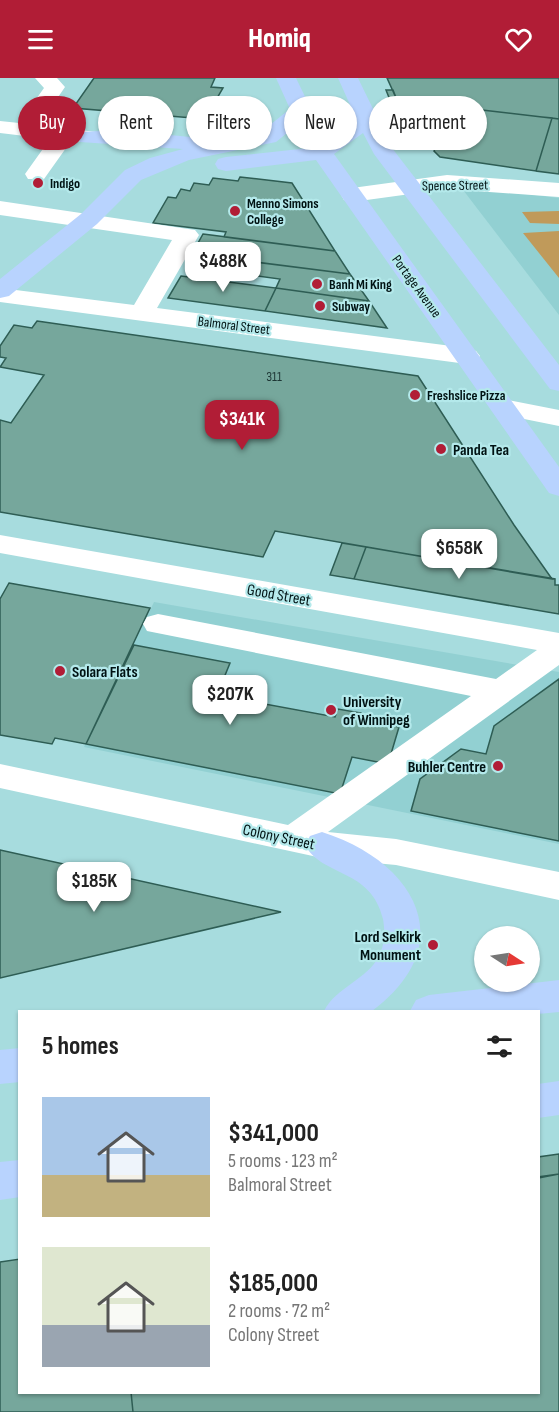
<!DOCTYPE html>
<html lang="en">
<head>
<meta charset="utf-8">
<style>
  body { margin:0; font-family:"Sofia Sans Condensed",sans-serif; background:#f6f6f6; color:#222; height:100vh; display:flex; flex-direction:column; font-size:22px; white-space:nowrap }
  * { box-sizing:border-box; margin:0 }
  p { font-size:20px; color:#767676 }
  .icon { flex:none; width:33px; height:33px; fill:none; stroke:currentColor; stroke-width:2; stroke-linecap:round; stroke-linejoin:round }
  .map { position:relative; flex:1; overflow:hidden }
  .panel { position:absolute; left:18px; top:932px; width:522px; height:384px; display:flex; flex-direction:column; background:#fff; border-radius:0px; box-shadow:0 2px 4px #0004 }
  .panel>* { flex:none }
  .hud { position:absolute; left:18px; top:18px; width:524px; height:54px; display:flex; gap:12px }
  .needle { width:39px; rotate:102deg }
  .controls { position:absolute; left:474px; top:848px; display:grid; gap:12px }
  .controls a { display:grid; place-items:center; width:66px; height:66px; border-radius:50%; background:#fff; box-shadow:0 2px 4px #0004; font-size:30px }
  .price { position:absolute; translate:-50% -51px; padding:0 14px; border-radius:12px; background:#fff; color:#222; font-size:20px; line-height:39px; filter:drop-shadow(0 2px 3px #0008) }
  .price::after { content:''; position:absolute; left:50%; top:36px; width:18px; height:14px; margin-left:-9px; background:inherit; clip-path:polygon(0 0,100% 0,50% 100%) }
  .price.selected { background:#b11d36; color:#fff }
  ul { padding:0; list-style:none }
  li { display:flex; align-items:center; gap:18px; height:150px; padding:0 24px }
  li span { display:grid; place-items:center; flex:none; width:168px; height:120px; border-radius:0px; color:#555 }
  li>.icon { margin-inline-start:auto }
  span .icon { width:72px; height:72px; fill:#fffc; stroke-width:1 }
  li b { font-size:26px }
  h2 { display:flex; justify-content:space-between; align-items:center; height:72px; padding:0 24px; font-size:26px }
  .tag { padding:0 21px; border-radius:27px; background:#fff; box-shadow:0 2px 4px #0004; font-size:21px; line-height:54px }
  .tag.selected { background:#b11d36; color:#fff }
  header { display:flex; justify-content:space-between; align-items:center; height:78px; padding:0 24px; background:#b11d36; color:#fff; font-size:27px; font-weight:800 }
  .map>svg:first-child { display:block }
</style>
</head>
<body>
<header><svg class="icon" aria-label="menu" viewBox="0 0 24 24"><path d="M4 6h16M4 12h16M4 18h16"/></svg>Homiq<svg class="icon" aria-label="heart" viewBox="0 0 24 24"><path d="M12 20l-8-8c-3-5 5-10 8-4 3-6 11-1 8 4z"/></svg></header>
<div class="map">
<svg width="559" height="1334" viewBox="0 0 559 1334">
  <rect width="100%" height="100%" fill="#a7dcde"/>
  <path fill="#92d0d2" d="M460 108 559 120V237Z
    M154 524 559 594V766L84 669Z"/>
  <path fill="#c09a5a" d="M559 133V146L530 145 522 134Z
    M559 153V200L523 155Z"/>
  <path fill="#76a79c" stroke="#2e5d54" stroke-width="1.5" d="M94 0H215L211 9 223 10 205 41 73 30Z
    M387 0H559V41L397 22Z
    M386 12H393L397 22 404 23 402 28 398 29 390 22Z
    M404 23 542 39 552 40 536 93 440 79 434 73 436 69 431 68 402 27Z
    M552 40 559 41V96L536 93Z
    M240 99 292 105 335 173 224 159 226 154 153 145 168 119 176 120 181 111 190 113 194 105 209 107 213 100 238 103Z
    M203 156 335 173 350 196 192 176Z
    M221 180 350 196 369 223 276 210 280 201 214 192Z
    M181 198 276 210 265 233 168 220Z
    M276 210 369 223 387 250 265 233Z
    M37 243 418 298 514 447 552 501 275 453 263 479 0 434V342L11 345 44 297 0 289 6 280 0 279V268L14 247 32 250Z
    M342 465 366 469 354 501 330 497Z
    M366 469 555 501V507H559V536L354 501Z
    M9 505 150 530 86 666 55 660 52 666 0 657V521Z
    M134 567 230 585 217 617 335 639 338 631 361 635 359 641 399 649 388 686 352 679 340 716 86 666Z
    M559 601V763L411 733 420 701 461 671 486 676 494 648Z
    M0 772 281 834 0 900Z
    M559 1076V1096L538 1100V1079Z
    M559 1096V1334H133L131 1314H538V1099Z
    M20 1181V1314H131L133 1334H0V1184Z"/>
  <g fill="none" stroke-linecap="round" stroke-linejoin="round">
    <path fill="#fff" fill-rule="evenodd" d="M35 0H57L65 9 39 47 88 53 96 54 99 59 96 64 71 63 44 101H28L25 96 50 61 0 55V43L19 45 44 10Z
      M447 97 559 105V119L447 111 352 124 344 122 341 117 344 112 352 110Z
      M0 123 195 152 199 157 157 230 467 270 476 273 480 278 476 283 467 286 0 224V210L134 227 172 162 0 137Z
      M503 321 559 332V348L494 335 490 329 494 323Z
      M0 457 559 555V587L328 754 396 761 559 794V822L396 787 322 780 0 710V686L288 747 471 618 147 553 143 546 147 539 158 536 496 601 537 572 0 475Z"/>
    <path fill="#b8d3fe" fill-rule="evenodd" d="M276 0H296L326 62 356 40 338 0H358L392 70 559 287V313L550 311 374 76 363 55 334 76 559 389V418L549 415 316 82 226 93 218 91 215 86 218 81 226 79 309 70 298 46 276 64 189 82 141 102 97 146 9 218 0 220V201L81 136 125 92 150 80 183 71 80 64 77 59 80 54 120 52 200 60 210 65 261 54 290 31Z
      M322 754C414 783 463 865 372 933H324C336 909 367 902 379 878 385 867 385 852 383 841 371 790 322 799 305 767L310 758Z
      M559 902V934L538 936V933H410L416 922 429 917Z
      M20 970V1004L0 1006V972Z
      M559 1003V1037L538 1040V1006Z
      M20 1082V1119L0 1122V1084Z"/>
  </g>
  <g fill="#b11d36" stroke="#b4e9eb" stroke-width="2">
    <circle cx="38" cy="105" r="6"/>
    <circle cx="235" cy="133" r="6"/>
    <circle cx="317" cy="206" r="6"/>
    <circle cx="320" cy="228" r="6"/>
    <circle cx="415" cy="317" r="6"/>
    <circle cx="441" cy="371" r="6"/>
    <circle cx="60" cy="593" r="6"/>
    <circle cx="331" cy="632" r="6"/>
    <circle cx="498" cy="688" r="6"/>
    <circle cx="433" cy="867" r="6"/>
  </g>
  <g text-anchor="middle" stroke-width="4.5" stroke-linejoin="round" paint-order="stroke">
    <g font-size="14" font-weight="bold" fill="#001213" stroke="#b4e9eb" text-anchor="start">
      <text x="50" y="110">Indigo</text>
      <text x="247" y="130">Menno Simons<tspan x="247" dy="16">College</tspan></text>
      <text x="329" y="211">Banh Mi King</text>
      <text x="332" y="233">Subway</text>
      <text x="427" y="322">Freshslice Pizza</text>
    </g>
    <g font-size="14" fill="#001213" stroke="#b4e9eb">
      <text transform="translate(455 107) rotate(-1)" y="5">Spence Street</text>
      <text transform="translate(417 208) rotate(54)" y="5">Portage Avenue</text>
      <text transform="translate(234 247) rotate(7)" y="5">Balmoral Street</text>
    </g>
    <g font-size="14" fill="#1e3735">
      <text x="274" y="303">311</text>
    </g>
    <g font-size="16" font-weight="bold" fill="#001213" stroke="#b4e9eb" text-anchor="start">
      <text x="453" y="377">Panda Tea</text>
      <text x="72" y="599">Solara Flats</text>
      <text x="343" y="629">University<tspan x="343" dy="18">of Winnipeg</tspan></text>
      <text x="486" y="694" text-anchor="end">Buhler Centre</text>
      <text x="421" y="864" text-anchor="end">Lord Selkirk<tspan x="421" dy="18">Monument</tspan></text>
    </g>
    <g font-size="16" fill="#001213" stroke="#b4e9eb">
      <text transform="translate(279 516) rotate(10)" y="6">Good Street</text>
      <text transform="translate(279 758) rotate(12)" y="6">Colony Street</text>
    </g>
  </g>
</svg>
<div class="controls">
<a><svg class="needle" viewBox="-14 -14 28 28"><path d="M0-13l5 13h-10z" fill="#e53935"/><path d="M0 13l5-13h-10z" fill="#767676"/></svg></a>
</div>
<b class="price" style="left:223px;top:215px">$488K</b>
<b class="price selected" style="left:242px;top:373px">$341K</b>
<b class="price" style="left:459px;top:502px">$658K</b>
<b class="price" style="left:230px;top:648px">$207K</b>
<b class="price" style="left:94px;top:835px">$185K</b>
<div class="hud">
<a class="tag selected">Buy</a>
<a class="tag">Rent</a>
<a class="tag">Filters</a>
<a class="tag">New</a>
<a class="tag">Apartment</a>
</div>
<section class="panel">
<h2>5 homes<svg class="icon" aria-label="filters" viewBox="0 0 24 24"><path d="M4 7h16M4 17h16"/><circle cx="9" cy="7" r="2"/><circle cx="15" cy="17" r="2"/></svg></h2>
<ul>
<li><span style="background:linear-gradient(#a9c7e8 65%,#c2b280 0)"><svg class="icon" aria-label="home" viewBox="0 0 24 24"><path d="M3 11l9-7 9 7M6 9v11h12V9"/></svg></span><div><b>$341,000</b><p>5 rooms · 123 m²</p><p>Balmoral Street</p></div></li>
<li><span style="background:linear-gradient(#dfe7d0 65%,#9aa5b1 0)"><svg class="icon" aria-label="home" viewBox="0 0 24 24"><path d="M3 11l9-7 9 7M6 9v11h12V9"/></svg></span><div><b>$185,000</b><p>2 rooms · 72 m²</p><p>Colony Street</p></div></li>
</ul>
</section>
</div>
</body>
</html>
